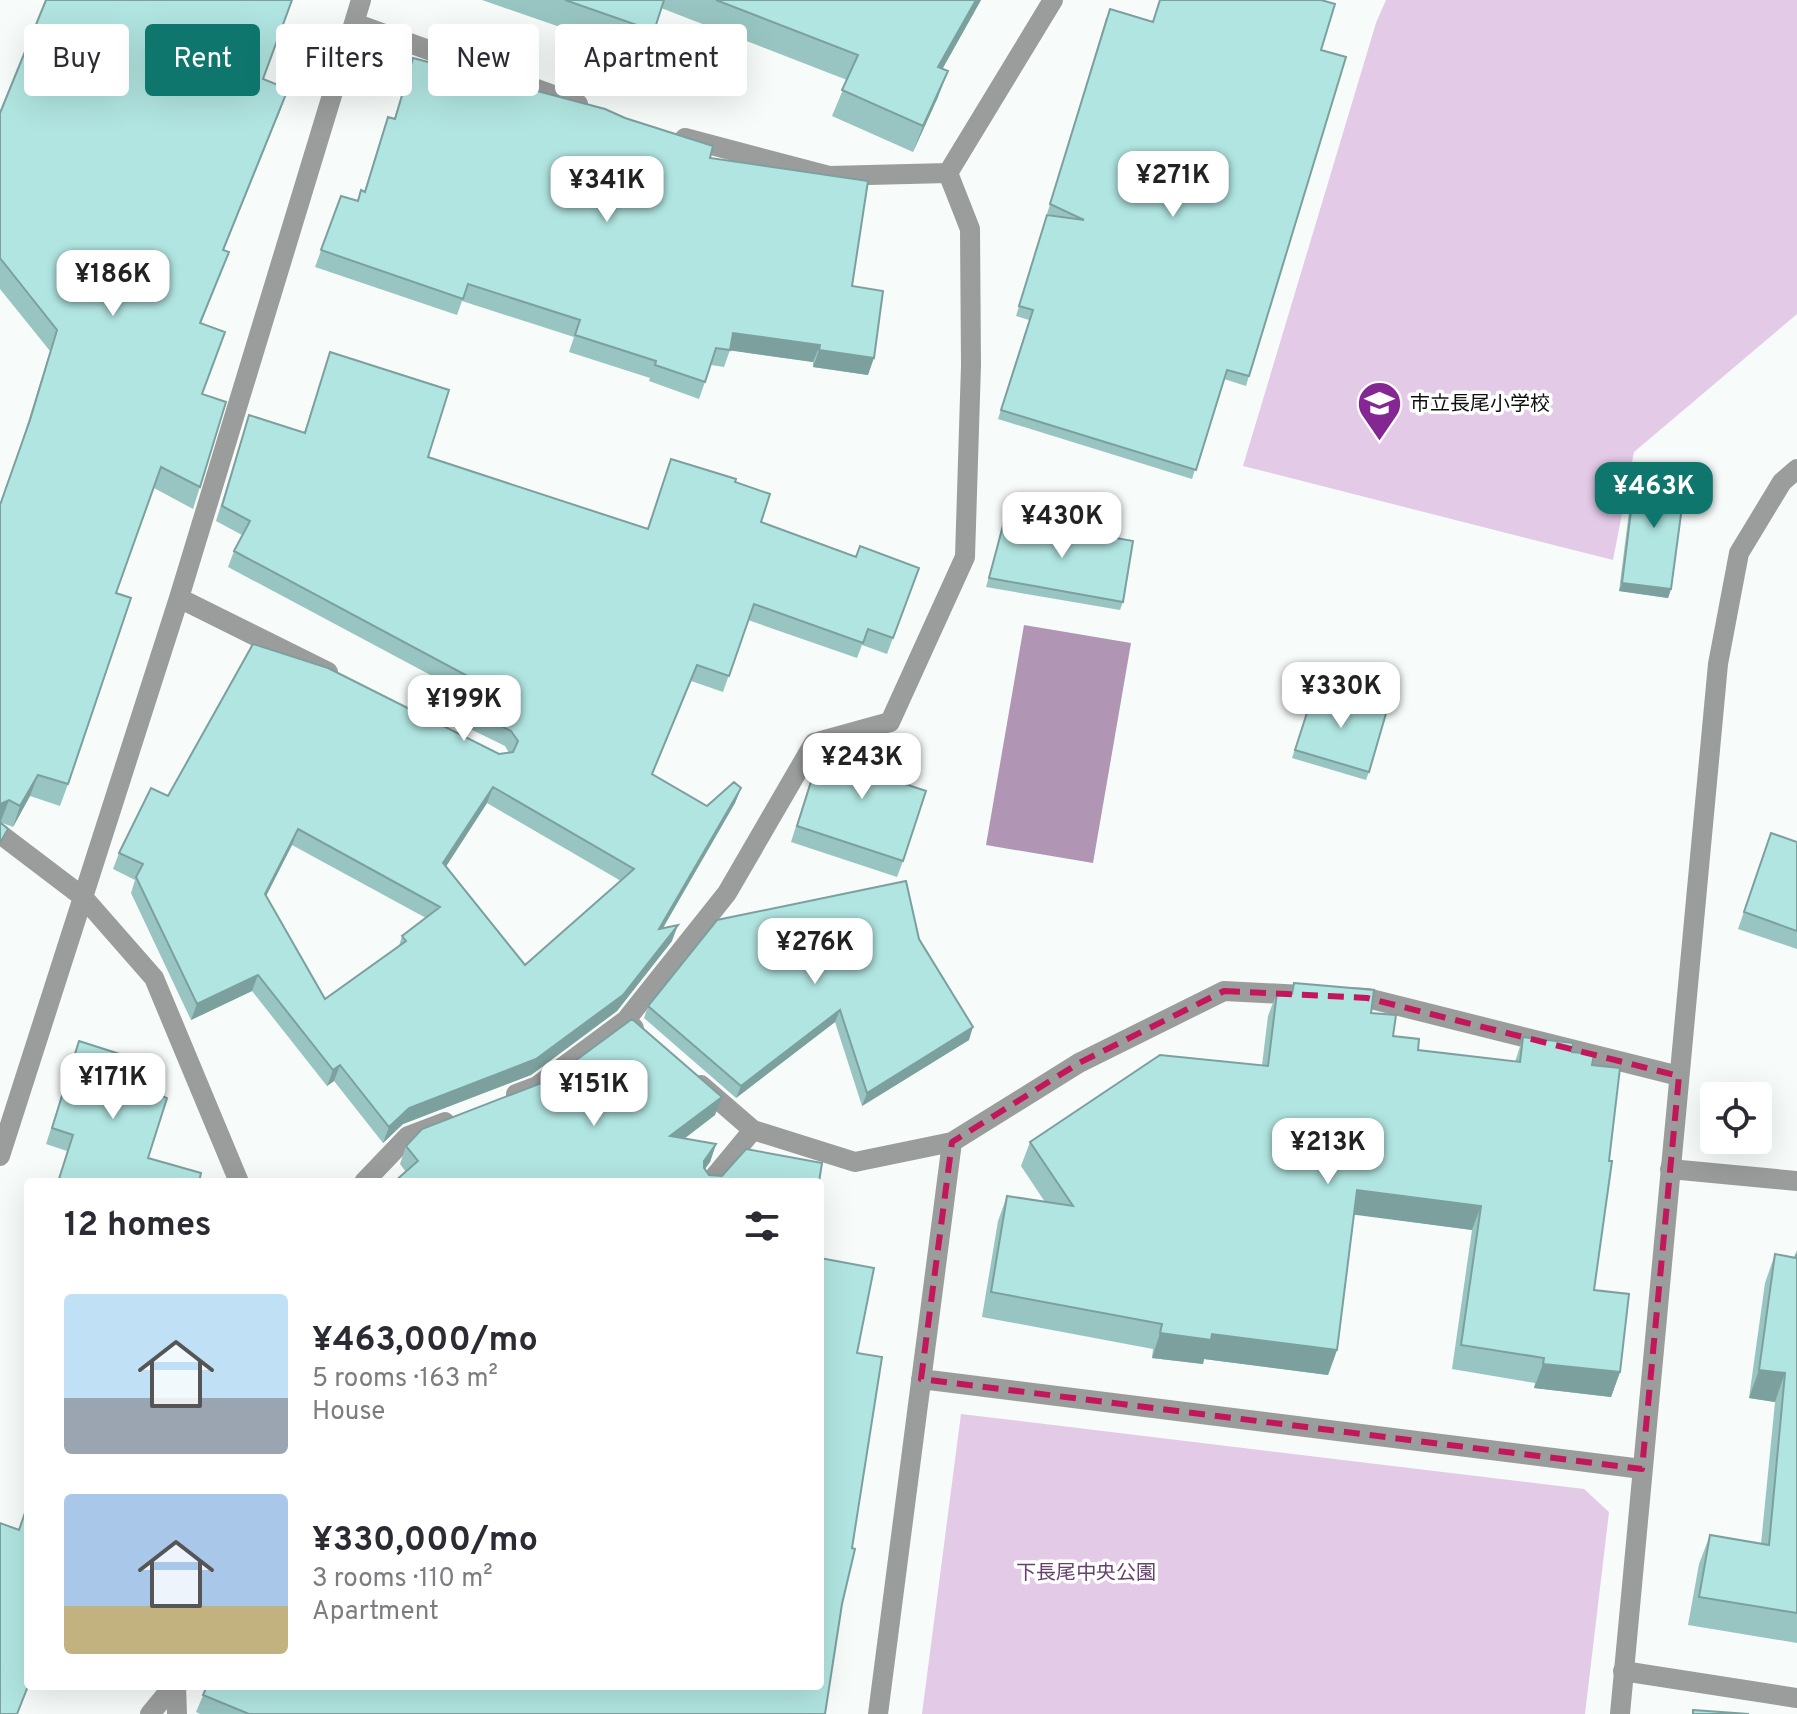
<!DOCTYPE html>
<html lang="en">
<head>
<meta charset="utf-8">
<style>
  body { margin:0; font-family:Overpass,"Noto Sans JP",sans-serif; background:#f2f2f3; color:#2b2b33; height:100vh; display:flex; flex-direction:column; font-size:30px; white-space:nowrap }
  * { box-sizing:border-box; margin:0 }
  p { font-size:26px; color:#7c7c81 }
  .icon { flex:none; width:44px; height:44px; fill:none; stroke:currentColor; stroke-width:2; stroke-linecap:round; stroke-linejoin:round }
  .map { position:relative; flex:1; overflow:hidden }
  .sheet { position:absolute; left:24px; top:1178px; width:800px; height:512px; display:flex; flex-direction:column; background:#fff; border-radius:8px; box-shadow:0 8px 32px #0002 }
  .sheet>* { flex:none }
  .banner { position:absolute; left:24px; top:24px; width:800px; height:72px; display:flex; gap:16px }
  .buttons { position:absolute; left:1700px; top:1082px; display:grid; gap:16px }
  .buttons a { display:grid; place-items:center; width:72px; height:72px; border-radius:8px; background:#fff; box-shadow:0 8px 32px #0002; font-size:40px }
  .price { position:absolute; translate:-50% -68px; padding:0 18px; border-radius:16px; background:#fff; color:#222; font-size:26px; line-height:52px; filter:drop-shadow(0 2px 4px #0008) }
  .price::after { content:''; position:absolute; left:50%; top:48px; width:24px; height:18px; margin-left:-12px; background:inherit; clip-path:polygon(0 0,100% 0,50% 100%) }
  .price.current { background:#0f766e; color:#fff }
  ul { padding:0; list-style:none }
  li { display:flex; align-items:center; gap:24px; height:200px; padding:0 40px }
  li span { display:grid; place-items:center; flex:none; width:224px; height:160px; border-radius:8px; color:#555 }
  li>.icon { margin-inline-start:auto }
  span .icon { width:96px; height:96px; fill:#fffc; stroke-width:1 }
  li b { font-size:34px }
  h2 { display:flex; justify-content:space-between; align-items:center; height:96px; padding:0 40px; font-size:34px }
  .chip { padding:0 28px; border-radius:8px; background:#fff; box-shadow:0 8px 32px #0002; font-size:28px; line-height:72px }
  .chip.current { background:#0f766e; color:#fff }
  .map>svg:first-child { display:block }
</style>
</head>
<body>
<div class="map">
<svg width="1797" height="1714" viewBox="0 0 1797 1714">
  <rect width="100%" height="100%" fill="#f7fbfa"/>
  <path fill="#e3cae7" d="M1386 0H1797V314L1634 452 1613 560 1243 466 1376 23Z
    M961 1414 1584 1489 1609 1512 1585 1714H922Z"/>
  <path fill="#b095b4" d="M1024 625 1131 643 1093 863 986 845Z"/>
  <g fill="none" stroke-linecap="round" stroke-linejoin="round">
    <path stroke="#9b9d9c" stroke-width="20" d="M710 1182 753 1130"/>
    <path stroke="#9b9d9c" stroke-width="20" d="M354 23 578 104
      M685 138 829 176 948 173
      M179 598 328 672
      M0 834 83 897 154 978 239 1182
      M1347 997 1367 998 1679 1076
      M626 1020 727 893 814 743 890 722 965 557 971 365 970 229 948 173 1053 0
      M701 1085 753 1130 855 1162 952 1142
      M516 1094 537 1086 626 1020 634 1028
      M0 1156 179 598 361 0
      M1670 1169 1797 1181
      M364 1182 408 1136 445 1122
      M921 1379 1642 1469
      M1623 1671 1797 1698
      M176 1686 177 1714
      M150 1714 173 1686
      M878 1714 952 1142 1079 1063 1224 991 1303 995"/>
    <path stroke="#9b9d9c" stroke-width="20" d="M1620 1714 1718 664 1739 553 1782 482 1797 469"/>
  </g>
  <path fill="#98c5c2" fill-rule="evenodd" d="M482 0H981L942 69 938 97 913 152 832 116 847 80 661 8 644 56Z
    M1106 18 1153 22 1321 50 1249 376 1246 386 1224 379 1192 479 998 419 1029 320 1016 316 1044 225 1050 215 1047 214Z
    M413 58 710 158 852 286 868 375 813 367V362L730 350 724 367 711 365 699 399 649 381 650 378 569 352 574 337 462 301 457 315 315 267 341 196 357 201 364 192 382 134 388 117 394 119Z
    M263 79 288 89 224 250 229 252 201 323 202 394 200 487 193 509 154 488 116 593 68 784 60 806 30 796 13 827 0 822 22 441 50 351 0 289V113Z
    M330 352 428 457 648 529 735 482 761 522 856 557 919 568 887 654 862 645 857 658 748 620 723 692 691 681 652 775 707 806 741 788 735 803 663 928 672 941 617 1011 531 1075 403 1124 383 1143 334 1081 327 1086 252 991 191 1020 131 893 135 880 113 869 119 853 168 796 509 753 505 746 456 722 466 694 228 567 234 551 242 535 216 521 249 415 304 433ZM487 803 621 881 525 965 446 866ZM292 845 426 918 402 936 399 946 325 999 266 896Z
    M1636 471 1671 589 1668 598 1619 591 1633 480Z
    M1005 518 1123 602 1120 610 986 587Z
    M1315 688 1369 772 1366 780 1292 758Z
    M815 766 899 782 903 861 897 877 791 842Z
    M1771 833 1797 842V949L1738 929Z
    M919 939 969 1040 862 1106 835 1022 736 1098 644 1018 648 1006Z
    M1294 983 1371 1013 1393 1036 1418 1050 1515 1062 1523 1037 1572 1052 1592 1065 1594 1290 1620 1372 1611 1397 1534 1388 1535 1383 1452 1369 1472 1230 1354 1214 1337 1350 1328 1375 1204 1359 1203 1364 1152 1358 1153 1349 982 1317 998 1221 1007 1196 1045 1202 1021 1166 1030 1142 1262 1065 1268 1016 1277 992 1290 994Z
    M79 1041 149 1091 148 1158 199 1182H58L67 1151 46 1144Z
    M715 1115 684 1139 716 1144 710 1162 705 1169 709 1175 406 1172 400 1164 406 1146Z
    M1797 1250V1643L1688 1625 1699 1564 1710 1535 1761 1544 1775 1402 1749 1398 1765 1283 1775 1254 1794 1257Z
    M857 1353 842 1604 825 1714H200L196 1712 207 1686H820Z"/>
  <path fill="#7ca09e" d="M976 0H981L929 93 938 67Z
    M948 71 938 97 913 152 923 126Z
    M288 89 280 111 215 271 223 250Z
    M733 333 820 345 813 362 727 350Z
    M819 350 874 358 868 375 813 367Z
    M1622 583 1671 589 1668 598 1619 591Z
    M38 775 30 796 13 827 20 806Z
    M493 787 487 803 438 879 443 863Z
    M741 788 735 803 653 945 659 929Z
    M9 800 1 821 0 822V804Z
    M298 829 292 845 259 910 265 894Z
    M678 925 672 941 617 1011 531 1075 403 1124 383 1143 389 1127 409 1108Z
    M258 975 252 991 191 1020 197 1004Z
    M840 1010 835 1022 736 1098 741 1086Z
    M973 1027 969 1040 862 1106 867 1093Z
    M340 1065 334 1081 327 1086 333 1070Z
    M722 1097 715 1115 664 1154 670 1136Z
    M716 1144 710 1162 697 1179 704 1161Z
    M1357 1190 1481 1206 1472 1230 1349 1214Z
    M1160 1333 1212 1334 1337 1350 1328 1375 1204 1359 1203 1364 1152 1358Z
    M1543 1364 1620 1372 1611 1397 1534 1388Z
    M1759 1370 1785 1373 1775 1402 1749 1398Z"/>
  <path fill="#b1e5e1" stroke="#7ca09e" stroke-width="2" fill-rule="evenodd" d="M46 0H292L263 79 288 89 223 250 229 252 200 323 225 332 202 394 226 402 200 487 161 467 116 593 131 598 68 784 38 775 20 806 9 800 0 804V505L30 420 57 330 0 258V113Z
    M565 0H664L654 31Z
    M716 0H976L938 67 948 71 923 126 842 90 858 55Z
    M1160 0H1321L1335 4 1321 50 1346 57 1249 376 1227 370 1196 470 1001 410 1033 310 1019 306 1047 215 1084 220 1050 204 1110 9 1153 22Z
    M413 58 605 109 625 118 713 146 710 158 868 181 852 286 883 291 874 358 819 350 820 345 733 333 730 350 716 348 705 382 655 365 656 361 575 335 580 320 468 284 463 299 321 250 341 196 358 201 361 190 365 192 388 117 395 119Z
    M330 352 449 390 428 457 648 529 671 459 736 479 735 482 770 494 761 522 856 557 860 546 919 568 893 638 868 629 863 643 754 604 729 676 697 665 652 774 707 806 734 782 741 788 659 929 678 925 623 995 536 1059 409 1108 389 1127 340 1065 333 1070 258 975 197 1004 136 877 143 864 119 853 151 788 168 796 253 644 328 668 499 754 513 752 518 741 511 731 461 706 473 679 234 551 250 521 222 506 249 415 305 433ZM493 787 634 869 525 965 443 863ZM298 829 440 907 402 936 406 941 325 999 265 894Z
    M1636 471 1686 477 1671 589 1622 583Z
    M1005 518 1133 541 1123 602 989 578Z
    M1315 688 1387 710 1369 772 1295 750Z
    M828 739 905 763 899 782 926 791 903 861 797 826 821 750Z
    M0 822 8 829 0 843Z
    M1771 833 1797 842V931L1744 912Z
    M906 881 919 939 973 1027 867 1093 840 1010 741 1086 648 1006 717 920Z
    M1294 983 1374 990 1371 1013 1396 1015 1393 1036 1419 1039 1418 1050 1520 1062 1523 1037 1573 1043 1572 1052 1594 1054 1592 1065 1620 1068 1609 1161H1612L1594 1290 1629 1294 1620 1372 1543 1364 1544 1358 1461 1345 1481 1206 1357 1190 1337 1350 1212 1334 1211 1340 1160 1333 1162 1324 991 1292 1007 1196 1073 1206 1030 1142 1160 1055 1268 1066 1277 992 1292 994Z
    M632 1019 722 1097 670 1136 716 1144 704 1161V1168L709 1175 722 1176 746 1149 822 1163 819 1182H394L418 1161 406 1146 422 1129 549 1080Z
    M79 1041 157 1066 149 1091 167 1098 148 1158 201 1173 199 1182H58L73 1135 52 1128Z
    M1775 1254 1796 1258 1797 1254V1613L1699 1597 1710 1535 1769 1545 1785 1373 1759 1370Z
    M820 1258 874 1268 857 1353 882 1357 852 1548 855 1549 842 1604 825 1714H249L203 1695 207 1686H820Z
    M28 1504V1686L17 1714H0V1523L19 1530Z
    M1693 1710 1749 1714H1693Z"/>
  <path fill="none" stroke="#c2185b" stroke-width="6" stroke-dasharray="16 10" stroke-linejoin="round" d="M1224 991 1367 998 1679 1076 1642 1469 921 1379 952 1142 1079 1063Z"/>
  <defs>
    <symbol id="school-pin" viewBox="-11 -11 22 30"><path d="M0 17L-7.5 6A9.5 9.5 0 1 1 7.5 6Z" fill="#842793" stroke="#fff"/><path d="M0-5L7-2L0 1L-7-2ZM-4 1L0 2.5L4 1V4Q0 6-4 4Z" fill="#fff"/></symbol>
  </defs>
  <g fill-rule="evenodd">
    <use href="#school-pin" x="1354" y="378" width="51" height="69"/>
  </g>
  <g text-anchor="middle" stroke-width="7" stroke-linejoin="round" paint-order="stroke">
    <g font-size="20" fill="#0d0e0e" stroke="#fff" text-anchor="start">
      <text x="1410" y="410">市立長尾小学校</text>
    </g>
    <g font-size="20" fill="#66416c" stroke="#fff">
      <text x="1086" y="1579">下長尾中央公園</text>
    </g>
  </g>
</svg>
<div class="buttons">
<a><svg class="icon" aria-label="locate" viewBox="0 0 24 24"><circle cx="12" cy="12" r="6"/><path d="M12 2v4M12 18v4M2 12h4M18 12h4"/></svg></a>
</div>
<b class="price" style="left:1173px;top:219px">¥271K</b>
<b class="price" style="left:607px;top:224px">¥341K</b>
<b class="price" style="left:113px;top:318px">¥186K</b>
<b class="price current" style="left:1654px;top:530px">¥463K</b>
<b class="price" style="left:1062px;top:560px">¥430K</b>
<b class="price" style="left:1341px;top:730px">¥330K</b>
<b class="price" style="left:464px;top:743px">¥199K</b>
<b class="price" style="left:862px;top:801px">¥243K</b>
<b class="price" style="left:815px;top:986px">¥276K</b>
<b class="price" style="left:113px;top:1121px">¥171K</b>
<b class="price" style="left:594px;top:1128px">¥151K</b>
<b class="price" style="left:1328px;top:1186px">¥213K</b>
<div class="banner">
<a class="chip">Buy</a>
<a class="chip current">Rent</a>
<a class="chip">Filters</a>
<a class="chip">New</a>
<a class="chip">Apartment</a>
</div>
<section class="sheet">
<h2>12 homes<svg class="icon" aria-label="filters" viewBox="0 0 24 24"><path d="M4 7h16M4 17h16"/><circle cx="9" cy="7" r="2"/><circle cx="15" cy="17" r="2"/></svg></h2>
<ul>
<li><span style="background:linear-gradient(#bfe0f5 65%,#9aa5b1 0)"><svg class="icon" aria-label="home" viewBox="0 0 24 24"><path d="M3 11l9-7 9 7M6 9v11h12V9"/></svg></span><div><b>¥463,000/mo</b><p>5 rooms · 163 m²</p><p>House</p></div></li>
<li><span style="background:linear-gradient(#a9c7e8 70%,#c2b280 0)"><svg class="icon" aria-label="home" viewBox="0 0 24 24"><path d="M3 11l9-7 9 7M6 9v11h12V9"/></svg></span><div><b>¥330,000/mo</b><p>3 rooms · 110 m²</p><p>Apartment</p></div></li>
</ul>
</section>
</div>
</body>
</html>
